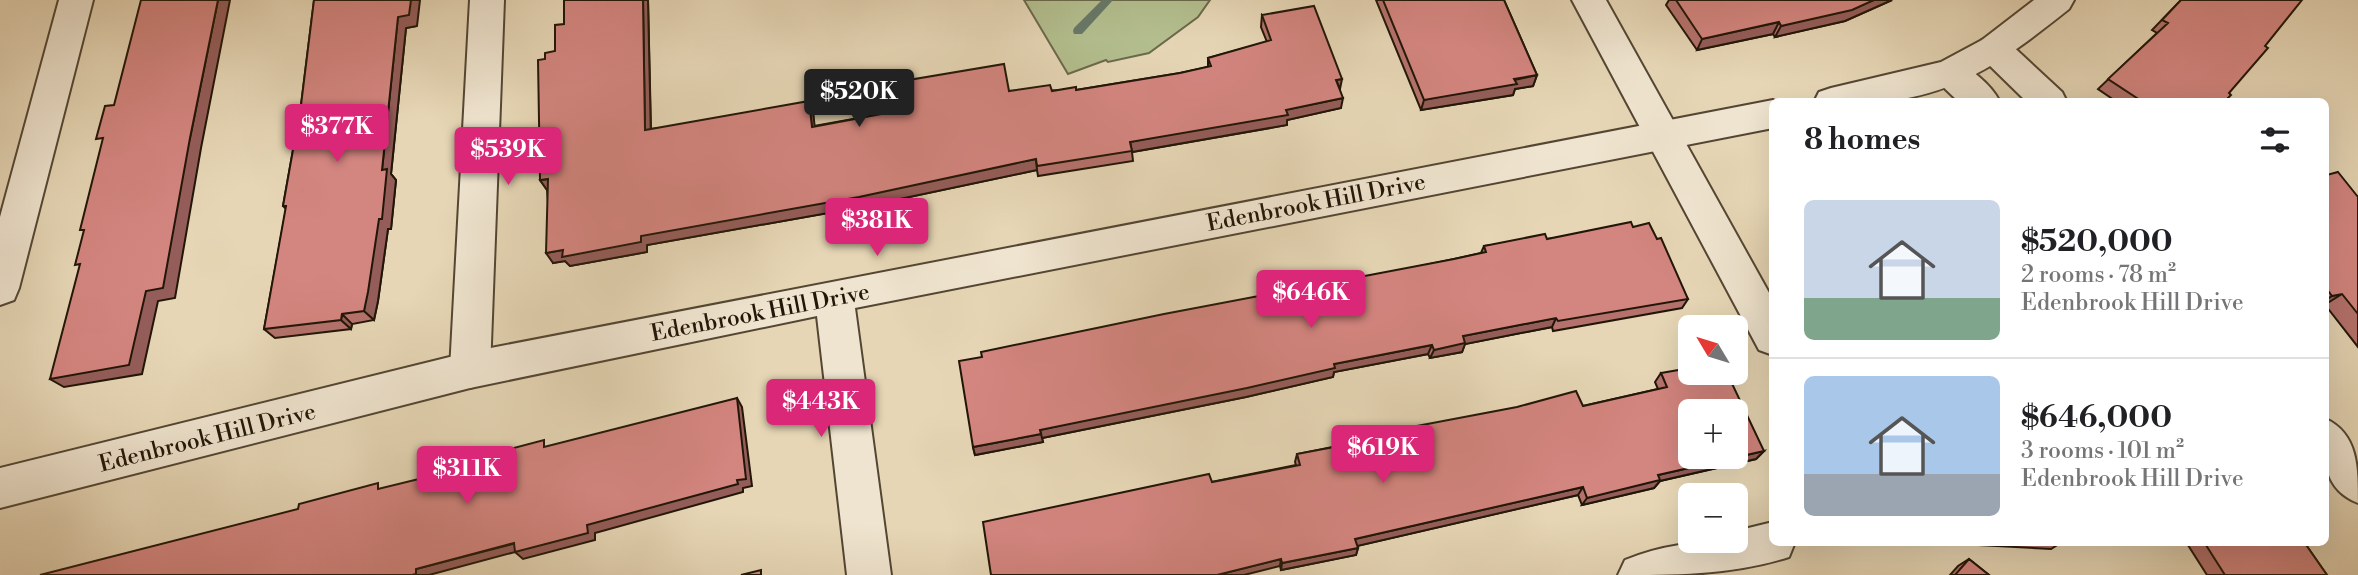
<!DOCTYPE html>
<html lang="en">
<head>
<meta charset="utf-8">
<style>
  body { margin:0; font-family:"Libre Bodoni",serif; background:#f6f6f6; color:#202124; height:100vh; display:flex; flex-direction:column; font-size:26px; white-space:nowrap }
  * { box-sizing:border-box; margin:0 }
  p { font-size:23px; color:#757577 }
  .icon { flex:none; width:38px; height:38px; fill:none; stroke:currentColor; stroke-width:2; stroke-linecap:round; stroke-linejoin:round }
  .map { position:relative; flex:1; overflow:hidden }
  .sheet { position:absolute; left:1769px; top:98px; width:560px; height:448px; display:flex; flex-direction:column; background:#fff; border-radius:10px; box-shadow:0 7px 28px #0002 }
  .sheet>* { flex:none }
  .needle { width:46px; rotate:308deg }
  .tools { position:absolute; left:1678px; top:315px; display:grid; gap:14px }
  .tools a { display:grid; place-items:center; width:70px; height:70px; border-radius:10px; background:#fff; box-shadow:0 7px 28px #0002; font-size:35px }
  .price { position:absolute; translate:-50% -60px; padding:0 16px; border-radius:7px; background:#db2777; color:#fff; font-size:23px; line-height:46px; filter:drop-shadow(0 2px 4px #0008) }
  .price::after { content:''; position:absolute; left:50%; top:42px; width:21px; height:16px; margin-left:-10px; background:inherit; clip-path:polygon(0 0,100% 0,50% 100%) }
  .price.on { background:#222; color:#fff }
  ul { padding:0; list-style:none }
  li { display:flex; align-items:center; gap:21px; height:175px; padding:0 35px }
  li+li { border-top:2px solid #e0e0e0 }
  li span { display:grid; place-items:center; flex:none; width:196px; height:140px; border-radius:10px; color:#555 }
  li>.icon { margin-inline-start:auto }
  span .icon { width:84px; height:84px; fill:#fffc; stroke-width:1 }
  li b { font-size:30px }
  h2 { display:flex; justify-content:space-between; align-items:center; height:84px; padding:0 35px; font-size:30px }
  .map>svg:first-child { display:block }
</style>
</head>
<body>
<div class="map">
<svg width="2358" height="575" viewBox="0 0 2358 575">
  <rect width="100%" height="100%" fill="#e6d6b5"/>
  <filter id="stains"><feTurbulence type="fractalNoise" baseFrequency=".00286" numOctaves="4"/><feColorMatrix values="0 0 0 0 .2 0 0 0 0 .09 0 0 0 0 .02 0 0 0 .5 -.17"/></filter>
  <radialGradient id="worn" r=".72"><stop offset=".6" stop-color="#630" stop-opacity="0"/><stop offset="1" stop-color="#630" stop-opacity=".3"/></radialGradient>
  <path fill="#b3be8e" stroke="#6a6a4b" stroke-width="2" d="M1024 0H1210L1198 17 1149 53 1108 62 1106 60 1068 74Z"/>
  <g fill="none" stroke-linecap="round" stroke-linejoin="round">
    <path fill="#687869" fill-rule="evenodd" d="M1102 0H1113L1082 34H1074L1073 31 1074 28Z"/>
    <defs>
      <path id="minor" d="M59 0H93L19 288 14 300 0 305V217Z
        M470 0H504L490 370 484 383 470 388 456 383 450 370Z
        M1572 0H1606L1773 300V355L1759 350Z
        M1994 36 2006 40 2062 92 2067 102H2027L1982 58 1977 49 1982 40Z
        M1950 60C1969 66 1991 84 2000 102H1959L1938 82 1933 73 1938 64Z
        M2326 419C2358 434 2358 467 2358 503 2320 488 2324 454 2326 419Z
        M1773 522V542H1795L1789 557C1733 575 1677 575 1618 575L1625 560C1661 545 1697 541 1736 541V531Z"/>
      <path id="tertiary" d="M2034 0H2074L2069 9C2012 54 1964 92 1889 101 1865 105 1838 102 1814 102L1819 92 1831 88 1941 62 1982 40Z
        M1773 100 1778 102H1773V128L855 308 891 575H847L817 316 470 388 0 508V468L470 352Z"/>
    </defs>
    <use href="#minor" stroke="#534633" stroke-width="4"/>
    <use href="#tertiary" stroke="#534633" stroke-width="4"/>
    <use href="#minor" fill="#efe4cf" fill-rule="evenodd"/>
    <use href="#tertiary" fill="#efe4cf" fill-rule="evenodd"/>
  </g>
  <path fill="#b5726d" stroke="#221608" stroke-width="2" d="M314 0 417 26 406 28 391 174 396 180 391 229H388L378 301 374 320 352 324 351 329 275 338 264 329 286 209 283 206 301 105Z
    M648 0 651 129 813 112 814 126 1009 91 1076 90 1180 73 1208 67V58L1267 42 1261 27 1262 15 1340 89 1341 108 1287 120V125L1132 152 1133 161 1038 176 1037 170 862 207 647 245V252L570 266 565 261 553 263 547 190 540 180 545 59 555 51 564 24Z
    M1376 0H1504L1537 75 1533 86 1515 89 1513 95 1421 110Z
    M1669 0H1892L1845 21 1775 37 1773 34 1697 50 1666 5Z
    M2181 0 2229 93 2224 102H2117L2098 89 2157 33 2152 30Z
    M2326 174 2358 197V347L2326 306Z
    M1633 227 1688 299 1682 308 1553 331 1552 327 1465 344 1462 352 1430 358 1428 354 1334 372 1333 377 1246 397 1042 438 1043 442 975 455 973 447 982 357 1454 259 1481 253 1484 246 1547 239Z
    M1661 373 1764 451 1756 459 1660 481 1654 488 1582 505 1578 495 1357 546 1358 548 1356 555 1281 570 1280 566 1212 482 1296 465 1295 462 1297 454 1383 437 1385 432 1583 406 1658 389 1655 382Z
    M1960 542H2062L2051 549 1960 544Z
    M2186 542H2304L2327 575H2207Z
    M1969 559 1989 575H1950L1958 566Z"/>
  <path fill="#945d59" stroke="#221608" stroke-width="2" d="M218 0H230L201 148 175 298 158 301 142 374 64 387 50 379 146 291 190 138Z
    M411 0H420L417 26 406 28 391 174 396 180 391 229H388L378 301 374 320 364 311 382 170 398 17Z
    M643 0H648L651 141 645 130Z
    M1874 0H1892L1845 21 1775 37 1781 26Z
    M1779 22 1773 34 1697 50 1702 39Z
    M1537 75 1533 86 1515 89 1513 95 1421 110 1424 100Z
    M1342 79 1340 89 1336 80Z
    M1343 98 1341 108 1287 120V125L1132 152 1130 142Z
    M809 101 813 112 816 137 812 127Z
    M1036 159 1037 170 862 207 647 245V252L570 266 565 261 553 263 546 253Z
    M548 179 555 189 547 190 540 180Z
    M2342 294 2326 304V300L2332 296Z
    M342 314 352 324 351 329 341 320Z
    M1556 318 1552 327 1465 344 1462 352 1430 358 1434 350 1463 336Z
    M1432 345 1428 354 1334 372 1333 377 1246 397 1042 438 1040 430 1334 364Z
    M737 398 742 407 752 486 743 488V492L595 533V540L523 559 515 552 429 575H412L416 569 587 525Z
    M1041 434 1043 442 975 455 973 447Z
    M1764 451 1756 459 1660 481 1654 488 1582 505 1587 498 1658 475Z
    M1583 487 1578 495 1353 547 1355 539Z
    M1358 548 1356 555 1281 570 1282 563Z
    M1281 559 1280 566 1244 575H1217Z"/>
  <path fill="#d3857f" stroke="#221608" stroke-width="2" fill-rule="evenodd" d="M141 0H218L190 138 163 288 146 291 129 365 50 379 80 264 75 265 84 230H80L103 138 96 139 105 106 114 105Z
    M314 0H411L409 15 398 17 382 170 387 169 382 219H379L368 292 364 311 342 314 341 320 264 329 286 206H283L301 105Z
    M564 0H643L645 130 809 101 812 127 887 113 882 88 885 84 1004 64 1009 91 1050 85 1052 91 1076 87V90L1180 73 1211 66 1208 58 1271 40 1262 15 1314 6 1342 79 1336 80 1343 98 1286 110 1288 115 1130 142 1132 151 1037 166 1036 159 859 197 641 236V242L562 257 563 250 546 253 548 179 540 180 538 60 545 59V53L555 51V25L564 24Z
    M1383 0H1504L1537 75 1514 79 1517 84 1424 100Z
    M1676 0H1874L1852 10 1781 26 1779 22 1702 39Z
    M2181 0H2302L2265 46 2268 48 2229 93 2231 95 2224 102H2143L2108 79 2168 23 2162 20Z
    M2338 172 2358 197V314L2342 294 2332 296 2326 288V174L2327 175Z
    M1631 222 1633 227 1649 223 1657 239 1661 238 1688 299 1558 321 1556 318 1463 336 1465 343 1434 350 1432 345 1334 364 1335 368 1247 388 1040 430 1041 434 973 447 959 361 982 357 981 352 1164 314 1454 259 1486 252 1484 246 1545 234 1547 239Z
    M1690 368V373H1727L1764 451 1658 475 1660 480 1587 498 1583 487 1355 539 1358 548 1282 563 1281 559 1217 575H991L983 522 1209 474 1212 482 1300 465 1297 454 1387 437 1385 432 1517 407 1576 391 1583 406 1667 387 1661 373ZM1690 411H1736V457H1690Z
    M737 398 746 479 737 480 738 484 587 525 588 533 515 552 514 543 416 569V574L412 575H40L298 509 299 504 378 483V489L464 468V461L544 440V447Z
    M2204 542H2304L2327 575H2225Z
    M1969 559 1989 575H1955Z
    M761 570V575H741Z"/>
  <g text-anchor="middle" stroke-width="5" stroke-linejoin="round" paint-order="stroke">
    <g font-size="23" fill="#221608" stroke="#efe4cf">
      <text transform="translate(1316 202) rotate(-11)" y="8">Edenbrook Hill Drive</text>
      <text transform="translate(760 312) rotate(-11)" y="8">Edenbrook Hill Drive</text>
      <text transform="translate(207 437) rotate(-14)" y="8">Edenbrook Hill Drive</text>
    </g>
  </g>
  <rect width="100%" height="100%" filter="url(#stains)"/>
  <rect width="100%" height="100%" fill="url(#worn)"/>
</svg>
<div class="tools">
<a><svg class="needle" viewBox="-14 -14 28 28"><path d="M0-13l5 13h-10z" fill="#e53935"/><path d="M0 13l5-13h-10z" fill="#757577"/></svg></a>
<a>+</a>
<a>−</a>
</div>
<b class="price on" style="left:859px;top:129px">$520K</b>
<b class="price" style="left:337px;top:164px">$377K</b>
<b class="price" style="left:508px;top:187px">$539K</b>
<b class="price" style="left:877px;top:258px">$381K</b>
<b class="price" style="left:1311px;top:330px">$646K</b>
<b class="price" style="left:821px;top:439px">$443K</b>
<b class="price" style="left:1383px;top:485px">$619K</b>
<b class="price" style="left:467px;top:506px">$311K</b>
<section class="sheet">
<h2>8 homes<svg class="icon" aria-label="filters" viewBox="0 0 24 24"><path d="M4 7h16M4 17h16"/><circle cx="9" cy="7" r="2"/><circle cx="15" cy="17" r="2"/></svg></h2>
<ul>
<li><span style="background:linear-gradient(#c9d6e8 70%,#7fa58c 0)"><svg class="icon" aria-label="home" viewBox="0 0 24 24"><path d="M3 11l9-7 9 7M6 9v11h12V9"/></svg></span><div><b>$520,000</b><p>2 rooms · 78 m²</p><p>Edenbrook Hill Drive</p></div></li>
<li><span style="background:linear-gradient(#a9c7e8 70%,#9aa5b1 0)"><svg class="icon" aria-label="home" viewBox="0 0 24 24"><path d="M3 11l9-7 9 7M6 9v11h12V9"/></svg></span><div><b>$646,000</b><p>3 rooms · 101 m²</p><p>Edenbrook Hill Drive</p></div></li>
</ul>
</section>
</div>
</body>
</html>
